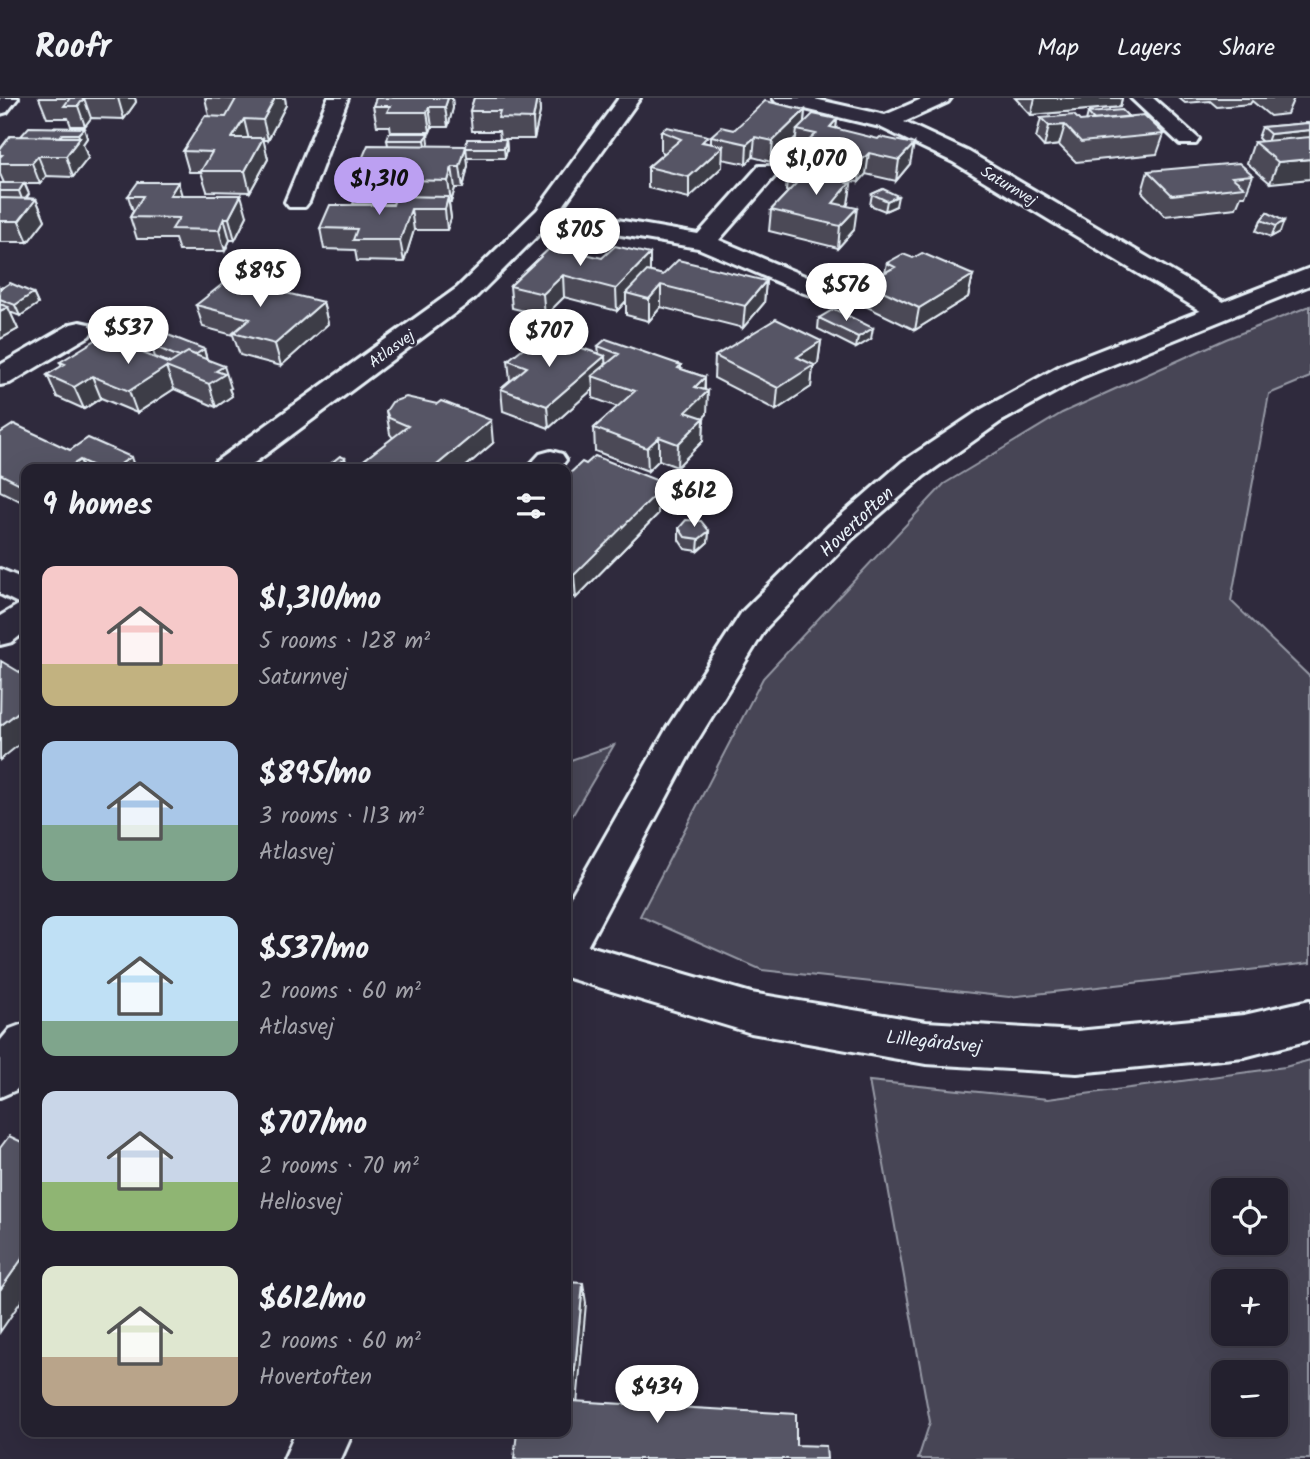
<!DOCTYPE html>
<html lang="en">
<head>
<meta charset="utf-8">
<style>
  body { margin:0; font-family:Kalam,sans-serif; background:#2f2d3a; color:#f1f3f6; height:100vh; display:flex; flex-direction:column; font-size:26px; white-space:nowrap }
  * { box-sizing:border-box; margin:0 }
  p { font-size:23px; color:#a3a3aa }
  .icon { flex:none; width:38px; height:38px; fill:none; stroke:currentColor; stroke-width:2; stroke-linecap:round; stroke-linejoin:round }
  .map { position:relative; flex:1; overflow:hidden }
  .panel { position:absolute; left:21px; top:366px; width:550px; height:973px; display:flex; flex-direction:column; background:#23202e; border-radius:14px; box-shadow:0 7px 28px #0002,0 0 0 2px #403e4a }
  .panel>* { flex:none }
  .buttons { position:absolute; left:1211px; top:1080px; display:grid; gap:14px }
  .buttons a { display:grid; place-items:center; width:77px; height:77px; border-radius:14px; background:#23202e; box-shadow:0 7px 28px #0002,0 0 0 2px #403e4a; font-size:35px }
  .price { position:absolute; translate:-50% -60px; padding:0 16px; border-radius:24px; background:#fff; color:#222; font-size:23px; line-height:46px; filter:drop-shadow(0 2px 4px #0008) }
  .price::after { content:''; position:absolute; left:50%; top:42px; width:21px; height:16px; margin-left:-10px; background:inherit; clip-path:polygon(0 0,100% 0,50% 100%) }
  .price.on { background:#bca0f2; color:#111 }
  ul { padding:0; list-style:none }
  li { display:flex; align-items:center; gap:21px; height:175px; padding:0 21px }
  li span { display:grid; place-items:center; flex:none; width:196px; height:140px; border-radius:14px; color:#555 }
  li>.icon { margin-inline-start:auto }
  span .icon { width:84px; height:84px; fill:#fffc; stroke-width:1 }
  li b { font-size:30px }
  h2 { display:flex; justify-content:space-between; align-items:center; height:84px; padding:0 21px; font-size:30px }
  header { display:flex; align-items:center; gap:42px; box-sizing:border-box; height:98px; padding:0 35px; background:#23202e; border-bottom:2px solid #403e4a }
  header strong { font-size:33px }
  nav { display:flex; gap:38px; margin-inline-start:auto; font-size:24px }
  .map>svg:first-child { display:block }
</style>
</head>
<body>
<header>
<strong>Roofr</strong>
<nav><a>Map</a><a>Layers</a><a>Share</a></nav>
</header>
<div class="map">
<svg width="1310" height="1361" viewBox="0 0 1310 1361">
  <rect width="100%" height="100%" fill="#2f2a3d"/>
  <filter id="ink" filterUnits="userSpaceOnUse"><feTurbulence type="fractalNoise" baseFrequency=".0143" numOctaves="2"/><feDisplacementMap in="SourceGraphic" scale="14" xChannelSelector="R" yChannelSelector="G"/><feConvolveMatrix kernelMatrix="1 2 1 2 8 2 1 2 1" color-interpolation-filters="sRGB"/></filter>
  <g filter="url(#ink)">
    <path fill="#464455" stroke="#979aa6" stroke-width="2" fill-rule="evenodd" d="M1310 208V279L1269 296 1231 503 1310 579V865L1009 899 762 872 640 818 763 580 944 386 1062 315 1226 241Z
      M614 647 565 730V664Z
      M1310 962V1361H918L930 1324 869 983 1048 1001 1285 969ZM1276 1092V1144H1223V1092ZM1223 1183H1276V1236H1223ZM1223 1274H1276V1326H1223Z"/>
    <g fill="none" stroke-linecap="round" stroke-linejoin="round">
      <defs>
        <path id="street" d="M0 0H18L7 14 0 16Z
          M328 0H348L309 104 305 109H289L285 104Z
          M619 0H640L560 112 698 136 759 68H775L778 73 775 78 719 142 819 184 823 189 819 194 810 197 801 194 698 150 550 125 475 200 246 371H211L215 364 457 190 537 112Z
          M773 0H810L885 17 924 0H951L948 4 904 24 969 54 1227 206 1231 212 1227 218 1218 220 1209 218 953 64 880 29 776 4Z
          M1131 0H1153L1199 41 1196 46H1180Z
          M80 224 89 226 93 232 89 238 10 285 0 287V267L71 226Z
          M551 353 562 356 566 362 559 371H526L540 356Z
          M0 471 26 482V533L12 544 0 547V518L20 506 0 496Z
          M565 841 751 895 926 924 1077 933 1244 917 1310 902V942L1244 959 1077 975 926 966 751 935 565 879Z
          M26 925V980L16 992 0 999V943L10 931Z"/>
        <path id="secondary" d="M1310 170V187L1082 279 1000 324 924 378 852 441 766 530 694 648 580 862 565 868V809L667 630 742 514 830 427 902 364 980 312 1062 267Z
          M296 1334H353L341 1361H284Z"/>
      </defs>
      <use href="#street" stroke="#e8f1f8" stroke-width="6"/>
      <use href="#secondary" stroke="#e8f1f8" stroke-width="6"/>
      <use href="#street" fill="#2f2a3d" fill-rule="evenodd"/>
      <use href="#secondary" fill="#2f2a3d" fill-rule="evenodd"/>
    </g>
    <path fill="#4b4957" stroke="#e8f1f8" stroke-width="2" d="M39 0H135L136 4 124 21 91 20 85 28H71L68 20H47Z
      M205 0H285L286 7 268 42H263L268 61 250 94 207 93 201 74H189L183 53 209 18Z
      M376 0H452L453 10 448 29H432L430 34H391L390 28H377L373 8Z
      M474 0H539L540 14 534 41H500L499 33H472L470 13Z
      M1015 0H1122L1120 9 1031 17Z
      M1179 0H1294L1287 16 1270 18 1252 3 1250 6 1217 9 1210 3 1185 5Z
      M805 12 804 25 837 21 836 30 910 66 896 83 866 76 859 84 851 83 849 100 846 108 854 132 838 150 769 133 771 112 788 94 786 93 788 72 799 67 800 53 795 52 796 39 771 64 753 59 746 66 722 61V69L689 100 648 90V69L664 55 661 53V33L711 46V38Z
      M1088 15 1129 19 1164 36 1157 56 1076 64 1059 47 1044 49 1036 40 1041 20 1080 23H1086Z
      M1308 25 1270 85 1247 65 1254 44H1262L1258 40 1262 29Z
      M84 30 87 40 83 46 88 60 73 79 46 78 40 86H25L29 96 26 100 36 101 45 122 28 144H0V85H4L0 76V51L21 38Z
      M428 35V48H466L506 41 507 52 505 60H467L468 68 463 90H455L451 104H449L451 120 447 132H414L404 164 357 163 355 152 324 151 320 130 353 107 400 98H408L407 89H363L359 68 388 47 387 42Z
      M1148 73 1253 77 1245 98H1241L1236 110 1165 118 1142 94Z
      M883 91 896 108 885 113 870 107 872 96Z
      M182 97 247 118 235 142H230L225 153H179L175 141H137L130 119 133 113 128 98Z
      M1267 114 1280 134 1271 139 1256 133 1261 122Z
      M552 148 663 177 766 183 764 205 743 230 661 209 649 223 626 217V203L617 213 564 199 545 218 512 210 510 188Z
      M913 160 973 177 968 199 915 232 863 207 866 185 885 174 887 165Z
      M0 189 33 195 38 206 20 218 10 214 18 231 0 241Z
      M323 204 328 226 281 268 240 257 233 237 203 229 196 207Z
      M819 220 871 241 856 250 818 231Z
      M821 243 818 265 813 269 811 289 776 312 714 280 715 258Z
      M151 247 204 251 207 261 231 290 229 291 232 298 216 309 174 291 137 315 101 300 84 311 57 299 47 277 62 268 60 264 170 265 155 259Z
      M598 248 681 267V271L705 279V292L707 316 703 320H704L703 343 677 369 659 362 648 373 595 353 594 330 618 309 593 300V291L549 330 503 313 501 291 510 283 508 262 599 255Z
      M386 313 493 345 463 371H366L364 362 393 340 390 336Z
      M0 335 70 352 135 371H26V406L0 393Z
      M565 380 661 406 658 409V416L576 500 565 495Z
      M679 430 709 433 708 444 698 453 685 451 679 442Z"/>
    <path fill="#3d3c47" stroke="#e8f1f8" stroke-width="2" d="M84 0 91 20 85 28 78 8Z
      M118 0H135L136 4 124 21Z
      M275 0H285L286 7 268 42 263 22Z
      M448 0H452L453 10 448 29 445 9Z
      M537 0H539L540 14 534 41 533 21Z
      M1035 0H1122L1120 9 1031 17Z
      M429 9 432 29 430 34 427 14Z
      M805 12 803 32H797L796 39 771 64 773 43Z
      M244 21 249 42 232 40Z
      M837 21 835 42 830 29Z
      M1065 27 1059 47 1044 49 1049 28Z
      M84 30 87 40 83 46 88 60 73 79 66 58 80 40 78 36Z
      M1310 32V43L1266 47 1270 36Z
      M428 35 429 45 427 52 425 42Z
      M755 39 753 59 746 66 747 46Z
      M263 40 268 61 250 94 245 73Z
      M506 41 507 52 505 60 504 50Z
      M914 46 910 66 896 83 899 62Z
      M466 48 468 68 463 90 460 69Z
      M723 48 722 69 689 100V79Z
      M869 55 866 76 859 84 861 63Z
      M38 58 46 78 40 86 32 65Z
      M1310 61V81L1270 85 1278 64Z
      M452 69 455 90 451 104 448 83Z
      M852 80 848 106 830 126 833 105 847 85Z
      M178 84 184 105 170 97Z
      M24 85 29 96 23 104 19 93Z
      M241 97 247 118 235 142 229 120Z
      M898 98 896 108 885 113 887 103Z
      M448 99 451 120 447 132 445 111Z
      M36 101 45 122 28 144 19 123Z
      M857 110 854 132 838 150 840 128Z
      M411 111 414 132 404 164 400 142Z
      M224 120 230 142 225 153 219 132Z
      M1284 123 1280 134 1271 139 1276 128Z
      M650 156V178L626 195V203L617 213 616 191Z
      M563 177 564 199 545 218 543 196Z
      M973 177 968 199 915 232 919 210Z
      M766 183 764 205 743 230 745 208Z
      M661 187V209L649 223V201Z
      M33 195 38 206 20 218 15 207Z
      M323 204 328 226 281 268 275 246Z
      M8 209 18 231 0 241V213Z
      M873 230 871 241 856 250 858 239Z
      M821 243 818 265 813 269 811 289 776 312 778 290 797 259Z
      M204 251 207 263 186 262Z
      M605 258 606 280 592 278 593 291 549 330 547 308Z
      M224 268 231 290 229 291 232 298 216 309 209 286 216 273Z
      M166 269 174 291 137 315 129 293Z
      M92 278 101 300 84 311 74 289Z
      M705 279 704 297 708 293 707 316 686 337V314L695 289Z
      M704 320 703 343 677 369 678 346Z
      M491 322 493 345 463 371H432Z
      M659 339V362L648 373 647 350Z
      M131 359 135 371H113Z
      M345 360 348 371 337 366Z
      M80 362 84 371H66Z
      M661 384V406L658 409V416L576 500 574 477Z
      M709 433 708 444 698 453 699 441Z
      M26 608V641L0 662V628Z
      M26 1155V1196L0 1234V1192Z
      M583 1185 586 1205 576 1318 572 1303Z"/>
    <path fill="#575565" stroke="#e8f1f8" stroke-width="2" d="M57 0H118H84L78 8H64L70 0Z
      M205 0H275L263 22 244 21 232 40H263L245 73H201L212 54 183 53 205 18 226 19 236 1Z
      M376 0H448L445 9H429L427 14H387L390 8H373Z
      M474 0H537L533 21 498 20 500 13H470Z
      M765 3 805 12 773 43 755 39 747 46 711 38 721 29 734 32Z
      M1122 12 1129 19 1094 22 1088 15Z
      M813 16 837 21 830 29 878 41 880 39 914 46 899 62 869 55 861 63 800 51 816 36 797 32Z
      M1074 17 1080 23 1144 17 1164 36 1081 44 1065 27 1049 28 1041 20Z
      M1308 25 1310 27V32L1270 36 1262 29Z
      M29 29 84 30 78 36H62L60 39 21 38Z
      M667 29 708 38 702 44 723 48 689 79 648 69 681 41 661 33Z
      M389 35H428L425 42H387Z
      M10 38 80 39 66 58H38L32 65H0V59L2 57H0V51Z
      M1310 39V61L1278 64 1254 44Z
      M467 41H506L504 50H466Z
      M368 47 466 48 460 69H452L448 83 406 82 410 69 359 68Z
      M1239 65 1253 77 1232 79 1244 89 1172 97 1148 73Z
      M794 66 852 80 847 85H850L833 105 857 110 840 128 771 112 805 76 788 72Z
      M138 84H178L170 97H241L229 120H224L219 132 172 131 179 120 130 119 143 98H128Z
      M0 85H24L19 93H0Z
      M883 91 898 98 887 103 872 96Z
      M357 94H400L399 98H396L393 106H353Z
      M396 98 448 99 445 111H411L400 142H353L357 131 320 130 330 107H393Z
      M0 100 36 101 19 123H0Z
      M1267 114 1284 123 1276 128 1261 122Z
      M552 148 602 160 615 148 650 156 616 191 563 177 543 196 510 188Z
      M922 155 973 177 919 210 866 185 895 169 887 165 903 156 913 160Z
      M678 162 766 183 745 208 661 187 649 201 626 195 647 173 663 177Z
      M229 181 323 204 275 246 233 235 250 221 196 207Z
      M10 185 33 195 15 207 0 201V189L2 190Z
      M0 206 8 209 0 213Z
      M834 211 873 230 858 239 819 220Z
      M776 221 821 243 797 259 814 267 778 290 715 258Z
      M541 236 605 258 547 308 501 291 527 269 508 262Z
      M168 237 204 251 195 257 188 254 179 259 151 247Z
      M102 238 169 266 188 254 224 268 216 273 225 276 209 286 166 269 129 293 92 278 74 289 47 277 65 266 60 264Z
      M606 241 681 267 678 270 705 279 695 289 708 293 686 314 704 320 678 346 659 339 647 350 594 330 635 293 592 278 619 256 598 248Z
      M406 299 437 306 441 303 491 322 432 371H380V369L364 362 408 328 389 320 386 313 392 304Z
      M14 326 70 352 88 340 131 359 113 371H99L80 362 66 371H26V389L0 376V335Z
      M340 358 345 360 337 366 347 371H329L334 368 330 366Z
      M595 358 661 384 653 392 658 394 574 477 565 473V380L582 364 586 366Z
      M686 422 701 423 709 433 699 441 685 439 679 430Z
      M1 563 26 578V608L0 628Z
      M9 1038 26 1046V1155L0 1192V1050Z
      M565 1184 583 1185 572 1303 796 1316V1347L826 1348 827 1361H514L517 1334H565Z"/>
  </g>
  <g text-anchor="middle" stroke-width="5" stroke-linejoin="round" paint-order="stroke">
    <g font-size="16" fill="#e8f1f8" stroke="#2f2a3d">
      <text transform="translate(1009 87) rotate(31)" y="6">Saturnvej</text>
      <text transform="translate(391 250) rotate(-36)" y="6">Atlasvej</text>
    </g>
    <g font-size="19" fill="#e8f1f8" stroke="#2f2a3d">
      <text transform="translate(856 423) rotate(-43)" y="7">Hovertoften</text>
      <text transform="translate(934 943) rotate(6)" y="7">Lillegårdsvej</text>
    </g>
  </g>
</svg>
<div class="buttons">
<a><svg class="icon" aria-label="locate" viewBox="0 0 24 24"><circle cx="12" cy="12" r="6"/><path d="M12 2v4M12 18v4M2 12h4M18 12h4"/></svg></a>
<a>+</a>
<a>−</a>
</div>
<b class="price" style="left:816px;top:99px">$1,070</b>
<b class="price on" style="left:379px;top:119px">$1,310</b>
<b class="price" style="left:580px;top:170px">$705</b>
<b class="price" style="left:260px;top:211px">$895</b>
<b class="price" style="left:846px;top:225px">$576</b>
<b class="price" style="left:128px;top:268px">$537</b>
<b class="price" style="left:549px;top:271px">$707</b>
<b class="price" style="left:694px;top:431px">$612</b>
<b class="price" style="left:657px;top:1327px">$434</b>
<section class="panel">
<h2>9 homes<svg class="icon" aria-label="filters" viewBox="0 0 24 24"><path d="M4 7h16M4 17h16"/><circle cx="9" cy="7" r="2"/><circle cx="15" cy="17" r="2"/></svg></h2>
<ul>
<li><span style="background:linear-gradient(#f6c9c9 70%,#c2b280 0)"><svg class="icon" aria-label="home" viewBox="0 0 24 24"><path d="M3 11l9-7 9 7M6 9v11h12V9"/></svg></span><div><b>$1,310/mo</b><p>5 rooms · 128 m²</p><p>Saturnvej</p></div></li>
<li><span style="background:linear-gradient(#a9c7e8 60%,#7fa58c 0)"><svg class="icon" aria-label="home" viewBox="0 0 24 24"><path d="M3 11l9-7 9 7M6 9v11h12V9"/></svg></span><div><b>$895/mo</b><p>3 rooms · 113 m²</p><p>Atlasvej</p></div></li>
<li><span style="background:linear-gradient(#bfe0f5 75%,#7fa58c 0)"><svg class="icon" aria-label="home" viewBox="0 0 24 24"><path d="M3 11l9-7 9 7M6 9v11h12V9"/></svg></span><div><b>$537/mo</b><p>2 rooms · 60 m²</p><p>Atlasvej</p></div></li>
<li><span style="background:linear-gradient(#c9d6e8 65%,#8fb573 0)"><svg class="icon" aria-label="home" viewBox="0 0 24 24"><path d="M3 11l9-7 9 7M6 9v11h12V9"/></svg></span><div><b>$707/mo</b><p>2 rooms · 70 m²</p><p>Heliosvej</p></div></li>
<li><span style="background:linear-gradient(#dfe7d0 65%,#b9a48a 0)"><svg class="icon" aria-label="home" viewBox="0 0 24 24"><path d="M3 11l9-7 9 7M6 9v11h12V9"/></svg></span><div><b>$612/mo</b><p>2 rooms · 60 m²</p><p>Hovertoften</p></div></li>
</ul>
</section>
</div>
</body>
</html>
